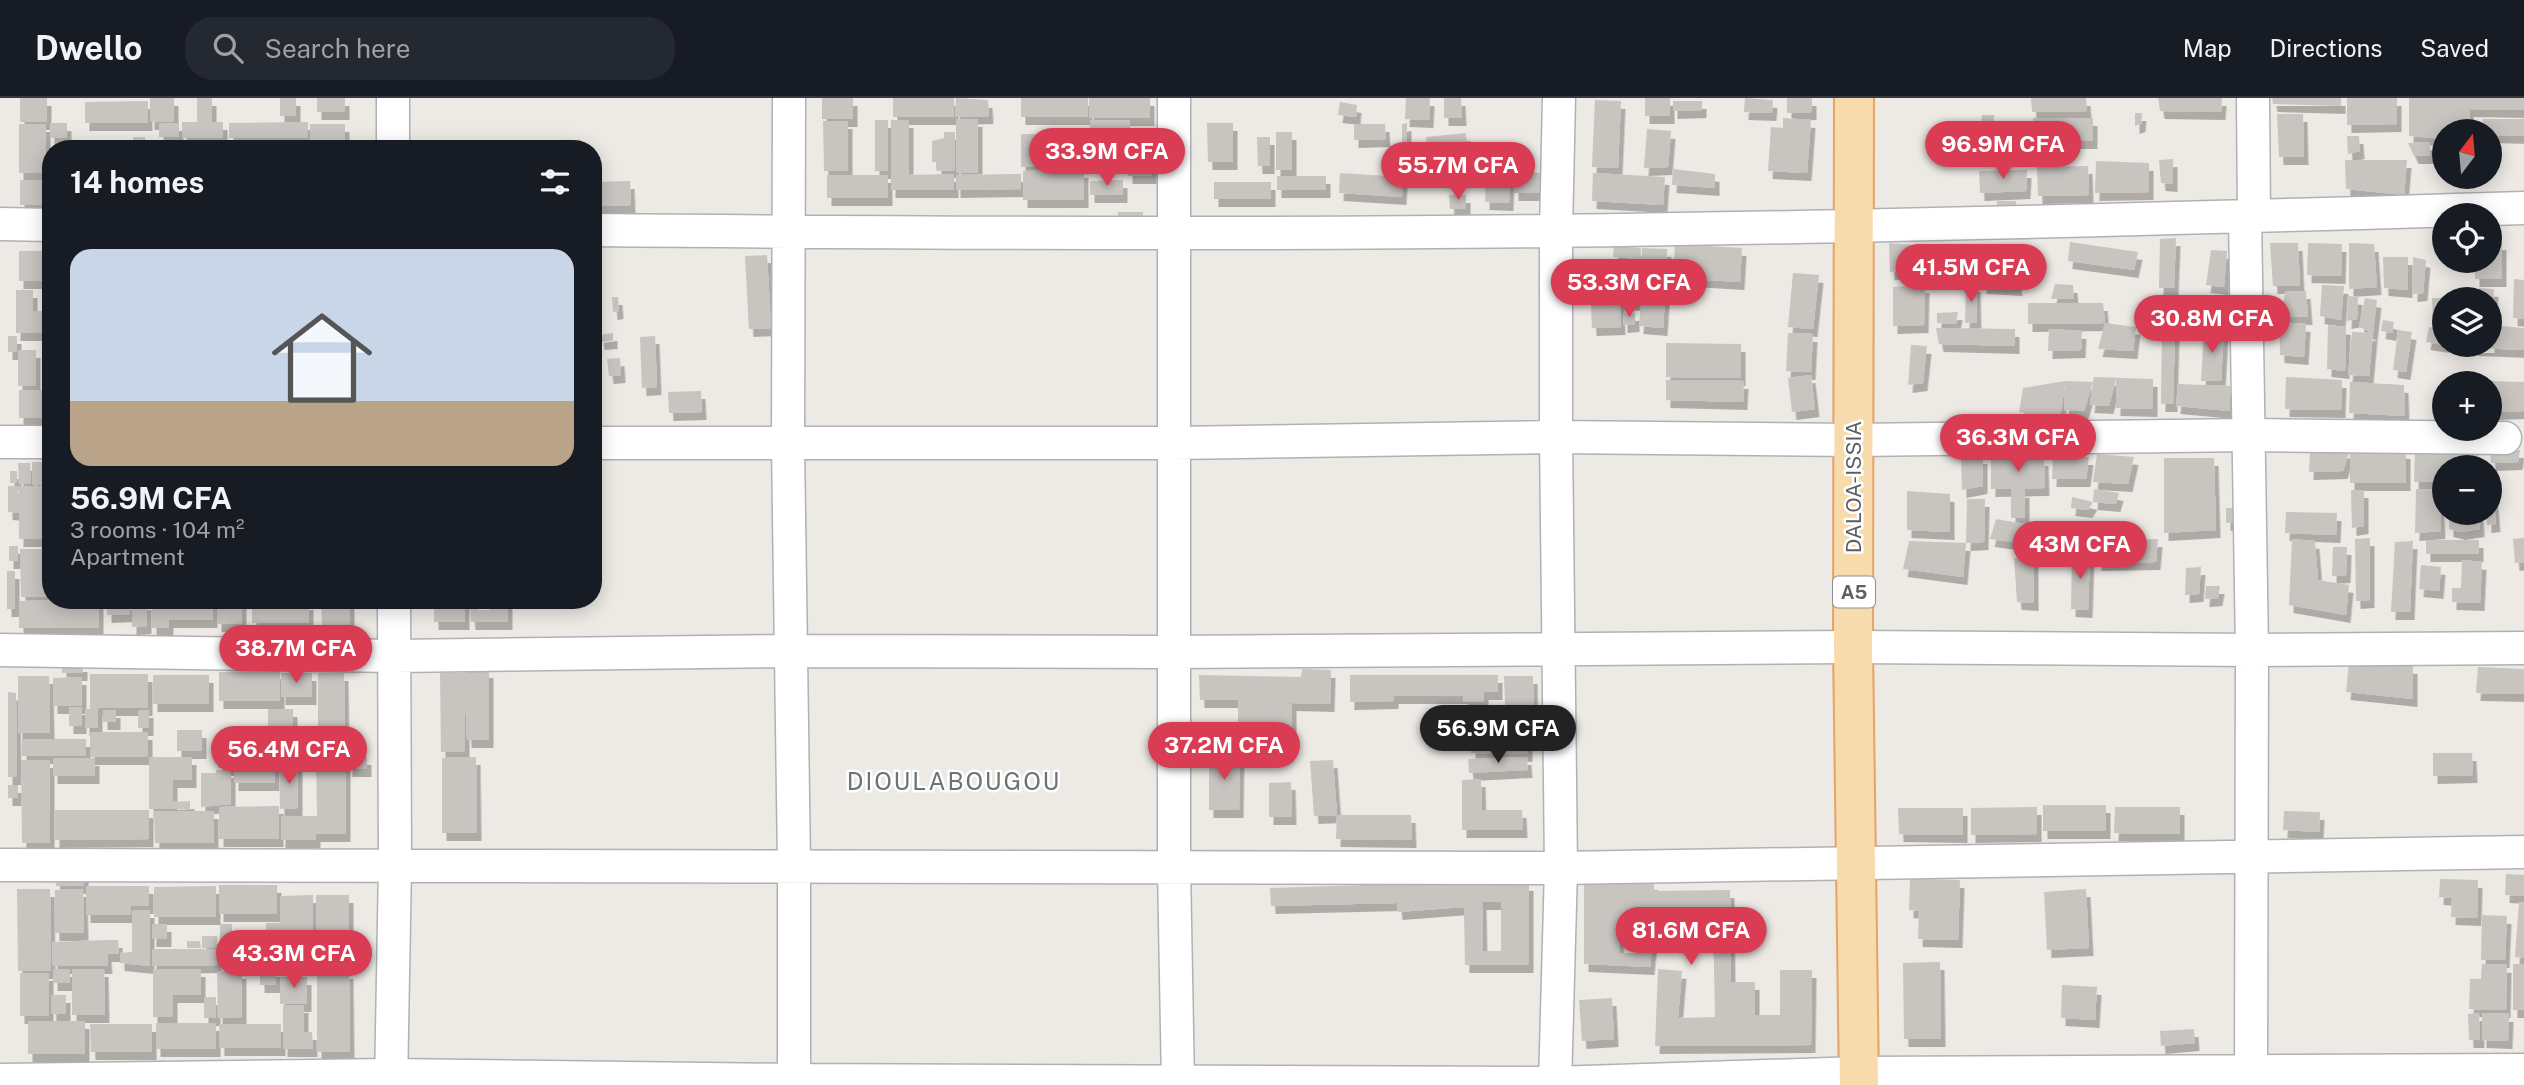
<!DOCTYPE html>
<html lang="en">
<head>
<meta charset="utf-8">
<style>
  body { margin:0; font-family:"Public Sans",sans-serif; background:#242831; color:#f1f3f6; height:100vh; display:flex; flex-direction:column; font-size:26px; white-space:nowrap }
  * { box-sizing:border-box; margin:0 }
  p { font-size:23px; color:#9ea1a6 }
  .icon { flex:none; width:38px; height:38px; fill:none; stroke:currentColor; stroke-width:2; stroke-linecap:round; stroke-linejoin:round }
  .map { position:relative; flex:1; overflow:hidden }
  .side { position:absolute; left:42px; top:42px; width:560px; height:469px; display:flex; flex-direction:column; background:#171b24; border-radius:28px; box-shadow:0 4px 18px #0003 }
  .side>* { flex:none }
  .needle { width:46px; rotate:16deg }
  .fabs { position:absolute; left:2432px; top:21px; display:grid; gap:14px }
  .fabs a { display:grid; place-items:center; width:70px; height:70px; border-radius:50%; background:#171b24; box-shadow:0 4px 18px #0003; font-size:35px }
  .price { position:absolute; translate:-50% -60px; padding:0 16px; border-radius:24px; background:#da3c53; color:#fff; font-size:23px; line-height:46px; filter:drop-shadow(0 2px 4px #0008) }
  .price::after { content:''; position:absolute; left:50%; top:42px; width:21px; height:16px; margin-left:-10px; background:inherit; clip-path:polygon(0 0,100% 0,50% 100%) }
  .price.current { background:#222; color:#fff }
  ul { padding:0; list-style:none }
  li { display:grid; align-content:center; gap:14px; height:371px; padding:0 28px }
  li+li { border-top:2px solid #363941 }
  li span { display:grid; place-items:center; height:217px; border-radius:21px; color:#555 }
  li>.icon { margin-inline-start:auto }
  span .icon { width:126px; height:126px; fill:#fffc; stroke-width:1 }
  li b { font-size:30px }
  h2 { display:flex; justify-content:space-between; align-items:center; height:84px; padding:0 28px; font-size:30px }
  header { display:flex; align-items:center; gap:42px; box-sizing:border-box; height:98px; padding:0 35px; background:#171b24; border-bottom:2px solid #363941 }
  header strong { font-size:33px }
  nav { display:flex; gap:38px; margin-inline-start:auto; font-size:24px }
  .search { width:490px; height:63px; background:#242831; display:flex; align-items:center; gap:18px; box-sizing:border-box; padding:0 24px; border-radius:28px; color:#9ea1a6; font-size:26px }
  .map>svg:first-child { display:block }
</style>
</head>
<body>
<header>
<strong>Dwello</strong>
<div class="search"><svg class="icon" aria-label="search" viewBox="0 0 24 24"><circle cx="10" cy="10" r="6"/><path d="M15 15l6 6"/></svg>Search here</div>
<nav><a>Map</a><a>Directions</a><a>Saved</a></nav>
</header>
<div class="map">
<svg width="2524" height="987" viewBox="0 0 2524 987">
  <defs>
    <filter id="shadow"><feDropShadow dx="4.5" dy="8" stdDeviation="0" flood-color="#0004"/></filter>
  </defs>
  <rect width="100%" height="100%" fill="#ede9e4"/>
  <path fill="#c8c4c0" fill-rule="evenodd" filter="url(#shadow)" d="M20 0H47V24H20Z
    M150 0H174V23L150 24Z
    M197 0H212V24H223V40H182V24H197Z
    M280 0H296V17L280 18Z
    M317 0H345V14H317Z
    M822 0H853V21H822Z
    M893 0H954V19H893Z
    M956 0 988 2 989 18 955 19Z
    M1021 0H1088V19H1021Z
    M1089 0H1150V20H1089Z
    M1406 0H1430L1429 22 1405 21Z
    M1444 0H1461L1462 20H1444Z
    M1645 0H1670V18H1645Z
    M1745 0 1773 2 1772 15 1744 14Z
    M1787 0H1812V14L1787 15Z
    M2031 0H2086L2087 13 2032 14Z
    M2158 0H2222L2221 14 2160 13Z
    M2272 0H2341V8L2273 6Z
    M2347 0H2397V26L2347 27Z
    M2409 0H2524V12L2469 11 2471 33H2445V41L2409 38Z
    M1595 2 1621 3 1618 70 1592 69Z
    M148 3V25H85V4Z
    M1673 3H1702V12L1673 13Z
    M1340 4 1357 7 1356 19 1338 17Z
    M2135 15H2142L2141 26 2135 28Z
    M2277 16H2303L2304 59H2279Z
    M1982 17H1994L1993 28 1980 32H1991L1989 56H1979L1980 32Z
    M1783 20 1811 22 1807 75 1768 73 1771 29 1783 30Z
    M2033 20H2093V43H2034Z
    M956 21H978V75H956Z
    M2483 21H2524V38L2490 37V33H2478L2483 30Z
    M875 22H888V73H875Z
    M891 22H909V77L954 76V92H891Z
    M1090 22H1130V37H1090Z
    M823 23H848V73H824Z
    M308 24V40H229V25Z
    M50 25H67V40H50Z
    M159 25H179V39H159Z
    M1207 25H1233V64H1208Z
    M1407 25V45L1425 47 1421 81 1403 79 1407 45H1402V26Z
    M19 26H46V75H19Z
    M310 26H345V51H310Z
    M1354 26H1385L1386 41 1354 42Z
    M1647 31 1671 33 1668 69 1644 70Z
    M944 34H955V72L937 73V64H932V43L944 40Z
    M1276 34H1292V72H1276Z
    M1466 35 1467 45 1440 48V51L1428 52 1426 39Z
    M1021 36H1048V69H1021Z
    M2347 38H2359L2360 53 2348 56Z
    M133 39H145L146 51H134Z
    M1257 39H1270V68H1258Z
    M1128 41H1152V78H1128Z
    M152 42H178V51H152Z
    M2430 44V58H2414L2408 45Z
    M1487 49 1511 50 1509 105 1485 104Z
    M1465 51 1467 78 1444 81 1442 58 1451 57V52Z
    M2173 61V86L2161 85 2159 62Z
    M2345 62H2407L2404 97 2346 91Z
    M2096 63 2149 65V94L2095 95Z
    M2088 68 2089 97 2038 98 2037 69Z
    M1673 71 1715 76V90L1672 87Z
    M1084 72V102H1023V73Z
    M2027 72 2026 93 1980 95 1979 73Z
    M1514 74 1543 75V95H1514Z
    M1340 75 1403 79 1402 99 1339 95Z
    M1593 75 1665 79 1663 107 1592 103Z
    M1021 76V91L956 92V77Z
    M827 77H888V100H827Z
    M1277 78H1326V92H1277Z
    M20 82H51V107H20Z
    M1123 82V97H1090V83Z
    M630 83 631 107 593 108V84Z
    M1214 84H1271V101H1214Z
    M1449 97H1466V110L1450 111Z
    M1997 103H2016L2017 118 1997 119Z
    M1118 114H1143V134H1117Z
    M2176 140 2174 190H2159L2160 141Z
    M2070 144 2138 154 2134 172 2068 163Z
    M2490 144H2502V181H2475V163H2490Z
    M1889 145 1928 148 1926 172 1890 174Z
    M2270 145H2298L2300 188H2273Z
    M2308 145 2342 146 2341 178 2307 177Z
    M2349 145 2374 146 2377 189 2349 191Z
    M1675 146 1742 150 1740 184 1673 180Z
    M1614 148 1641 150 1637 205 1624 204 1627 160 1613 159Z
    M1642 150 1667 151 1666 183 1640 181Z
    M2211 152 2227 153 2224 189 2206 187Z
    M19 153H51V183H19Z
    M767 157 771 230 749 231 745 158Z
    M2014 159 2018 190 1982 188 1981 160Z
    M2383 159H2408V192L2384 190Z
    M2413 159 2426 162 2423 195 2413 196Z
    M1618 161 1621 229 1592 230 1589 162Z
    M1793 175 1819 177 1813 231 1788 229Z
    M2514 181 2524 182V221L2513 220Z
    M1642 184 1666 186 1663 230 1639 228Z
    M1976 186 1977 224 1965 225 1966 187Z
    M2055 186 2073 187 2074 201H2051Z
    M1925 187 1924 227 1893 228V189Z
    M2322 187 2344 188 2341 222 2320 218Z
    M2479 190 2494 191 2492 217H2490V201H2478Z
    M16 192H33V213H51V235H16Z
    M2306 193 2308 219 2282 218 2285 194Z
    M2460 194 2478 197 2476 201H2461Z
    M2348 198 2358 199 2357 221 2347 223Z
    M612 199H618L619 213 613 214Z
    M2365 200 2377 202 2373 235 2359 229Z
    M2432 200H2445V224L2433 225Z
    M2028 205H2103L2105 225 2136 229 2133 253 2098 251 2105 225 2028 226Z
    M2185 206 2226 208 2229 226 2184 222Z
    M1958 214 1956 226 1937 225V215Z
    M1623 215H1635V226L1623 227Z
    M2383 222 2394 224 2392 235 2381 233Z
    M2279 224 2306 226 2304 259 2280 257Z
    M2162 227 2175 232 2173 306H2161Z
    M2328 227 2346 229 2345 273 2327 271Z
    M2490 227 2524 230V252L2474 250V247H2490Z
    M2429 229 2445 231V247L2426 244Z
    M1936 230 2015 231V248L1939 246Z
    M2049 231 2082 233 2081 252 2048 253Z
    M2204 231 2224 232 2221 283H2201Z
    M2398 232 2412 234 2406 274 2393 272Z
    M2352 234 2373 235 2369 278 2348 277Z
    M613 235V243L600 244 599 237Z
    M1788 235 1813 236 1811 274 1786 273Z
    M8 238H17V254H8Z
    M655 238 657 289 642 290 640 239Z
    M1666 245 1741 246V280L1666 279Z
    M1911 247 1927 248 1923 285 1908 287Z
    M18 252H36V288H18Z
    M620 260 621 277 609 278 607 261Z
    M1811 277 1815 311 1792 314 1788 280Z
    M2094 279 2153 281V311L2116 310V281L2109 308 2090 307 2093 284 2084 313 2064 312 2065 287 2060 320 2019 314 2023 290 2065 283 2093 284Z
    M2286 279 2342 282 2341 312 2285 311Z
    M1666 282 1744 283 1743 304 1666 302Z
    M2490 283 2524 284V313L2490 314Z
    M2350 284 2404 287 2405 318 2349 315Z
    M2178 286 2230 288V313L2176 308Z
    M19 292H51V320H19Z
    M701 293 702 314 669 315 668 294Z
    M2490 351 2520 352 2518 364 2491 365Z
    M2350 352 2343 373 2309 374 2310 355Z
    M2350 352 2406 353V385H2350Z
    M2415 355 2479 356 2478 369H2445V383L2414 384Z
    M2097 356 2134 359 2128 386 2093 384Z
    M1961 358H1983V388L1962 392Z
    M2053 359H2089L2086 381H2052Z
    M2044 360 2045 390 1991 391V361Z
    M2164 360H2214L2216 432 2164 435Z
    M32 364H48V387H32Z
    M18 365H30L31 386H19Z
    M10 373H17V385H10Z
    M2490 381H2492L2496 426 2487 427V415H2490Z
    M8 388H18V406L19 388H46L47 441H19V415L8 414Z
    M2011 391 2025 392V420H2011Z
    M2094 391 2119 395 2116 406 2093 404 2088 412 2071 410 2072 399 2093 404Z
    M2416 391 2439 393 2441 433 2415 435Z
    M2351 392H2364V428L2352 430Z
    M1907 393 1950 396V434L1907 432Z
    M1967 401H1985L1984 444 1966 445 1963 479 1903 471 1909 443 1966 445Z
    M2226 410H2239L2240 424 2226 425Z
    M2286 414 2337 415 2336 437 2285 435Z
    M2449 415H2479L2480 431 2461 434 2449 431Z
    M1996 421 2025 426 2020 445 1990 441Z
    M2370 440V502L2356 503 2355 441Z
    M2524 440V464L2515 465 2513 441Z
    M2158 441 2156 464 2097 465 2099 442Z
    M2292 441 2315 443 2318 482 2349 487 2346 517 2289 507Z
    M2426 442H2479V456H2426Z
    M2413 443 2410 514H2391L2395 444Z
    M9 448H18V463H9Z
    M2333 449H2347L2346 477 2332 478Z
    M20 451H51V499H21Z
    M2072 456H2090L2088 512 2071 511Z
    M2014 460 2034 461V505L2017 504Z
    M2462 462 2482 464 2480 505 2452 504V490H2461Z
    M2421 467 2441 469 2439 493 2419 491Z
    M2201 469 2199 496 2185 497 2186 470Z
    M7 473H15V511H7Z
    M2206 488H2220L2218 500 2205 501Z
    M99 502V530H19V503Z
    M170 502H213V522H169V530H152V506H170Z
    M217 502H242V526H217Z
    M321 502H350V527L322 528Z
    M434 502H465V524H434Z
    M490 502H508V524H471L470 508H478V512H490Z
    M107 504H130V516L107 517Z
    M132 504H147V528L132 529Z
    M309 504V525H252V505Z
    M2349 565 2413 568V601L2346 594Z
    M62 566H83V575H62Z
    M2478 569 2524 571V596L2476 595Z
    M1302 571 1331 572 1330 606 1292 605V634H1266V643H1238V602H1200L1199 577 1301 579Z
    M466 572H489V642H467L465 592V653L441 654 440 575H466Z
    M280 573V603H219V574Z
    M281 575H312V599H281Z
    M318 575H344L345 655H318Z
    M90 576H148V610H98V630H85V611H90Z
    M153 577H209V606H153Z
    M1350 577H1498V594H1484V604H1463V598H1394V603L1350 604Z
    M18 578H49L50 635H18Z
    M1504 578H1533L1534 629 1506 630Z
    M82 579V608H53V580Z
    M8 594 16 595 17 679H8Z
    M69 609H82V628H69Z
    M268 611H293V633H268Z
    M103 612H116V624H103Z
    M138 612H149V630H138Z
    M177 632H202V653H177Z
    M263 632V657H219V633Z
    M90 634H148V659H90Z
    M1471 635 1528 636V656L1471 655Z
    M346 636H356V654H346Z
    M284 639H314V656H284Z
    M22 641H86V658H22Z
    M2433 655H2472L2473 677 2433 678Z
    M1209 656H1240L1239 712H1209Z
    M234 658H275V685H234Z
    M149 659H192V682H173V704L190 703V711H149Z
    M218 659H231V670H218Z
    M348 659H367V671H348Z
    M476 659 477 735H442V660Z
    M1527 659 1528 672 1469 675 1468 661Z
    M53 660H95V678H53Z
    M316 660H346V736H316V742H281V718H317Z
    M21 662H50V745H22Z
    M1333 662 1337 717 1314 718 1310 663Z
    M279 665H298V710L280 711Z
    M216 672H231V706L201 709V675H216Z
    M1481 681 1482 712H1522L1523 732H1462V682Z
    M1291 684 1292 719H1269V685Z
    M8 687H18V700H8Z
    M2043 707H2106V733H2043Z
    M279 708V741H219V709Z
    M2037 709V736L1971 737V710Z
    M2115 709H2180V736L2114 735Z
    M1898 710H1963V737L1899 736Z
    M55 712H149V741L55 742Z
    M154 713H214V745H155Z
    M2284 713 2320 714 2319 734 2283 732Z
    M1337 717H1411L1412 742 1336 741Z
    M55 776H84V788H56Z
    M2506 776 2524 777V798L2505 797Z
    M1910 781 1960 782 1958 842 1918 841 1919 813 1909 812Z
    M2440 781 2478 782 2477 820 2451 819 2452 800 2439 799Z
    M1462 784 1529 785V867H1465L1464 809 1398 814 1397 805 1271 808 1270 790ZM1482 804H1501V853H1483Z
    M1654 784V793L1730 792 1731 884H1755V917H1780V872H1812L1811 947 1655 948 1658 871 1682 873 1678 920 1715 919 1713 820 1655 821 1650 869 1584 866V785ZM1620 821H1640V855H1619Z
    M219 787H277V816H219Z
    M86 788H149V808H131V817H86Z
    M216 788V819H154V789Z
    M17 791H50L51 873H18Z
    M83 791 84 835H55V792Z
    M2086 791 2089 850 2047 852 2044 794Z
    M313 797V867H280V844H266V825H280V798Z
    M316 797H349V867H317Z
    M2519 804 2524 805V860L2515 859Z
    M132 812H150V868L120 865V855L132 854Z
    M2482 817 2507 818 2505 862H2481Z
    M152 826H167V841H152Z
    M220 826H232V850H264V867L220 868Z
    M202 838H217V850H202Z
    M108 842H118L119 856H107L108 868H53L52 844Z
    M187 843H200L201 850H187Z
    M152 851H217V867L152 868Z
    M1940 864 1941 941H1904L1903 865Z
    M2482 866 2507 867 2506 912 2469 911 2470 881H2481Z
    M2513 866H2524V912H2513Z
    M53 871H70V885H53Z
    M72 871H104L105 917H72Z
    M153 871H201V897H173V919H153Z
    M260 871H276V887H260Z
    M217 873H242V919L218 920Z
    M317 873H349L350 954H317Z
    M20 875H49V918H20Z
    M280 879H307V906H280Z
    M2062 887 2097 889 2095 922 2061 920Z
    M51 897H66V916H52Z
    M204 899H216V920H204Z
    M1612 900 1614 941 1582 943 1579 902Z
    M283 907H304V934H312L313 951H283Z
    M2479 915 2480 942H2469L2468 916Z
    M2482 915 2509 916 2508 943 2482 942Z
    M28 923H85V956H28Z
    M156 925H216V951H156Z
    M90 926H152V954H91Z
    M219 926H281V950H220Z
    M2194 931 2195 945 2161 948 2160 933Z"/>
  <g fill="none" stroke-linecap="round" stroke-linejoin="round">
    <defs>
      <path id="minor" d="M789 0 788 346 794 768V987
        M1174 0V769L1178 987
        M2253 0 2254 119
        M393 51V0
        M2245 118 2252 552 2251 987
        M0 126 51 127
        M593 132C913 135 1234 137 1554 133 1877 129 2201 120 2524 110
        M0 344H51
        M593 345H1175L1556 339 1854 342 2250 337 2505 340
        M0 552 395 558 791 553 1175 554 1853 549 2252 552 2524 550
        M0 767 1561 770 2524 754
        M0 982 391 977 794 982 1555 985 1859 975 2524 972
        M391 987 395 768 394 502
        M1555 987 1561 770 1556 339V133L1559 0"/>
      <path id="major" d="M1854 0 1853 549 1859 987"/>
    </defs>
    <use href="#minor" stroke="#afb2b5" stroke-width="35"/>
    <use href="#major" stroke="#e5a464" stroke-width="42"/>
    <use href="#minor" stroke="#fff" stroke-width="32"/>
    <use href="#major" stroke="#f8dbad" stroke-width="38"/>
  </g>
  <g text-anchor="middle" stroke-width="5" stroke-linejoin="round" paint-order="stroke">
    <rect fill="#fff" stroke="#8d9092" stroke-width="2" x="1833" y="478.5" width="42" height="31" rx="5"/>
    <g font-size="19" font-weight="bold" fill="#5c6063">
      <text x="1854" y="501">A5</text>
    </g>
    <g font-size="21" fill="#5c6063" stroke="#fff">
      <text transform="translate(1854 389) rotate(-90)" y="7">DALOA-ISSIA</text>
    </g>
    <g font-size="24" letter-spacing="2" fill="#6d7375" stroke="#fff">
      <text x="954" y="692">DIOULABOUGOU</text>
    </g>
  </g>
</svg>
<div class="fabs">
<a><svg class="needle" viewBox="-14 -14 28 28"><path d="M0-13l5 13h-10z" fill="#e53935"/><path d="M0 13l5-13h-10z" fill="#9ea1a6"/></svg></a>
<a><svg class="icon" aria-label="locate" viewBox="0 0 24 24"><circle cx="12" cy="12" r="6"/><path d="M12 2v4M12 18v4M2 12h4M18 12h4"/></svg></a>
<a><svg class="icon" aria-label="layers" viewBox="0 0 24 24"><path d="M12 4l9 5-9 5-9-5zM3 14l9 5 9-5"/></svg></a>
<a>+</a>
<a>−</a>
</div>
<b class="price" style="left:2003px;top:83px">96.9M CFA</b>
<b class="price" style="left:1107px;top:90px">33.9M CFA</b>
<b class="price" style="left:1458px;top:104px">55.7M CFA</b>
<b class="price" style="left:1971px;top:206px">41.5M CFA</b>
<b class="price" style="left:1629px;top:221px">53.3M CFA</b>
<b class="price" style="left:2212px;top:257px">30.8M CFA</b>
<b class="price" style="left:2018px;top:376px">36.3M CFA</b>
<b class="price" style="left:2080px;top:483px">43M CFA</b>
<b class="price" style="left:296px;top:587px">38.7M CFA</b>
<b class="price current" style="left:1498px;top:667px">56.9M CFA</b>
<b class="price" style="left:1224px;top:684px">37.2M CFA</b>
<b class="price" style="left:289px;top:688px">56.4M CFA</b>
<b class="price" style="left:1691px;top:869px">81.6M CFA</b>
<b class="price" style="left:294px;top:892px">43.3M CFA</b>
<section class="side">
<h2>14 homes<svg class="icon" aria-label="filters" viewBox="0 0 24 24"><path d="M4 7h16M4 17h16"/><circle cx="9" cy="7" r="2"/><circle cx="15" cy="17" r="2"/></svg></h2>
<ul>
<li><span style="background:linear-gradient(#c9d6e8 70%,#b9a48a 0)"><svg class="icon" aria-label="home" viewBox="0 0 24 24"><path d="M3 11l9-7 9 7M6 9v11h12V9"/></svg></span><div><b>56.9M CFA</b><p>3 rooms · 104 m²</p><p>Apartment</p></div></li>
</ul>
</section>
</div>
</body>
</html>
